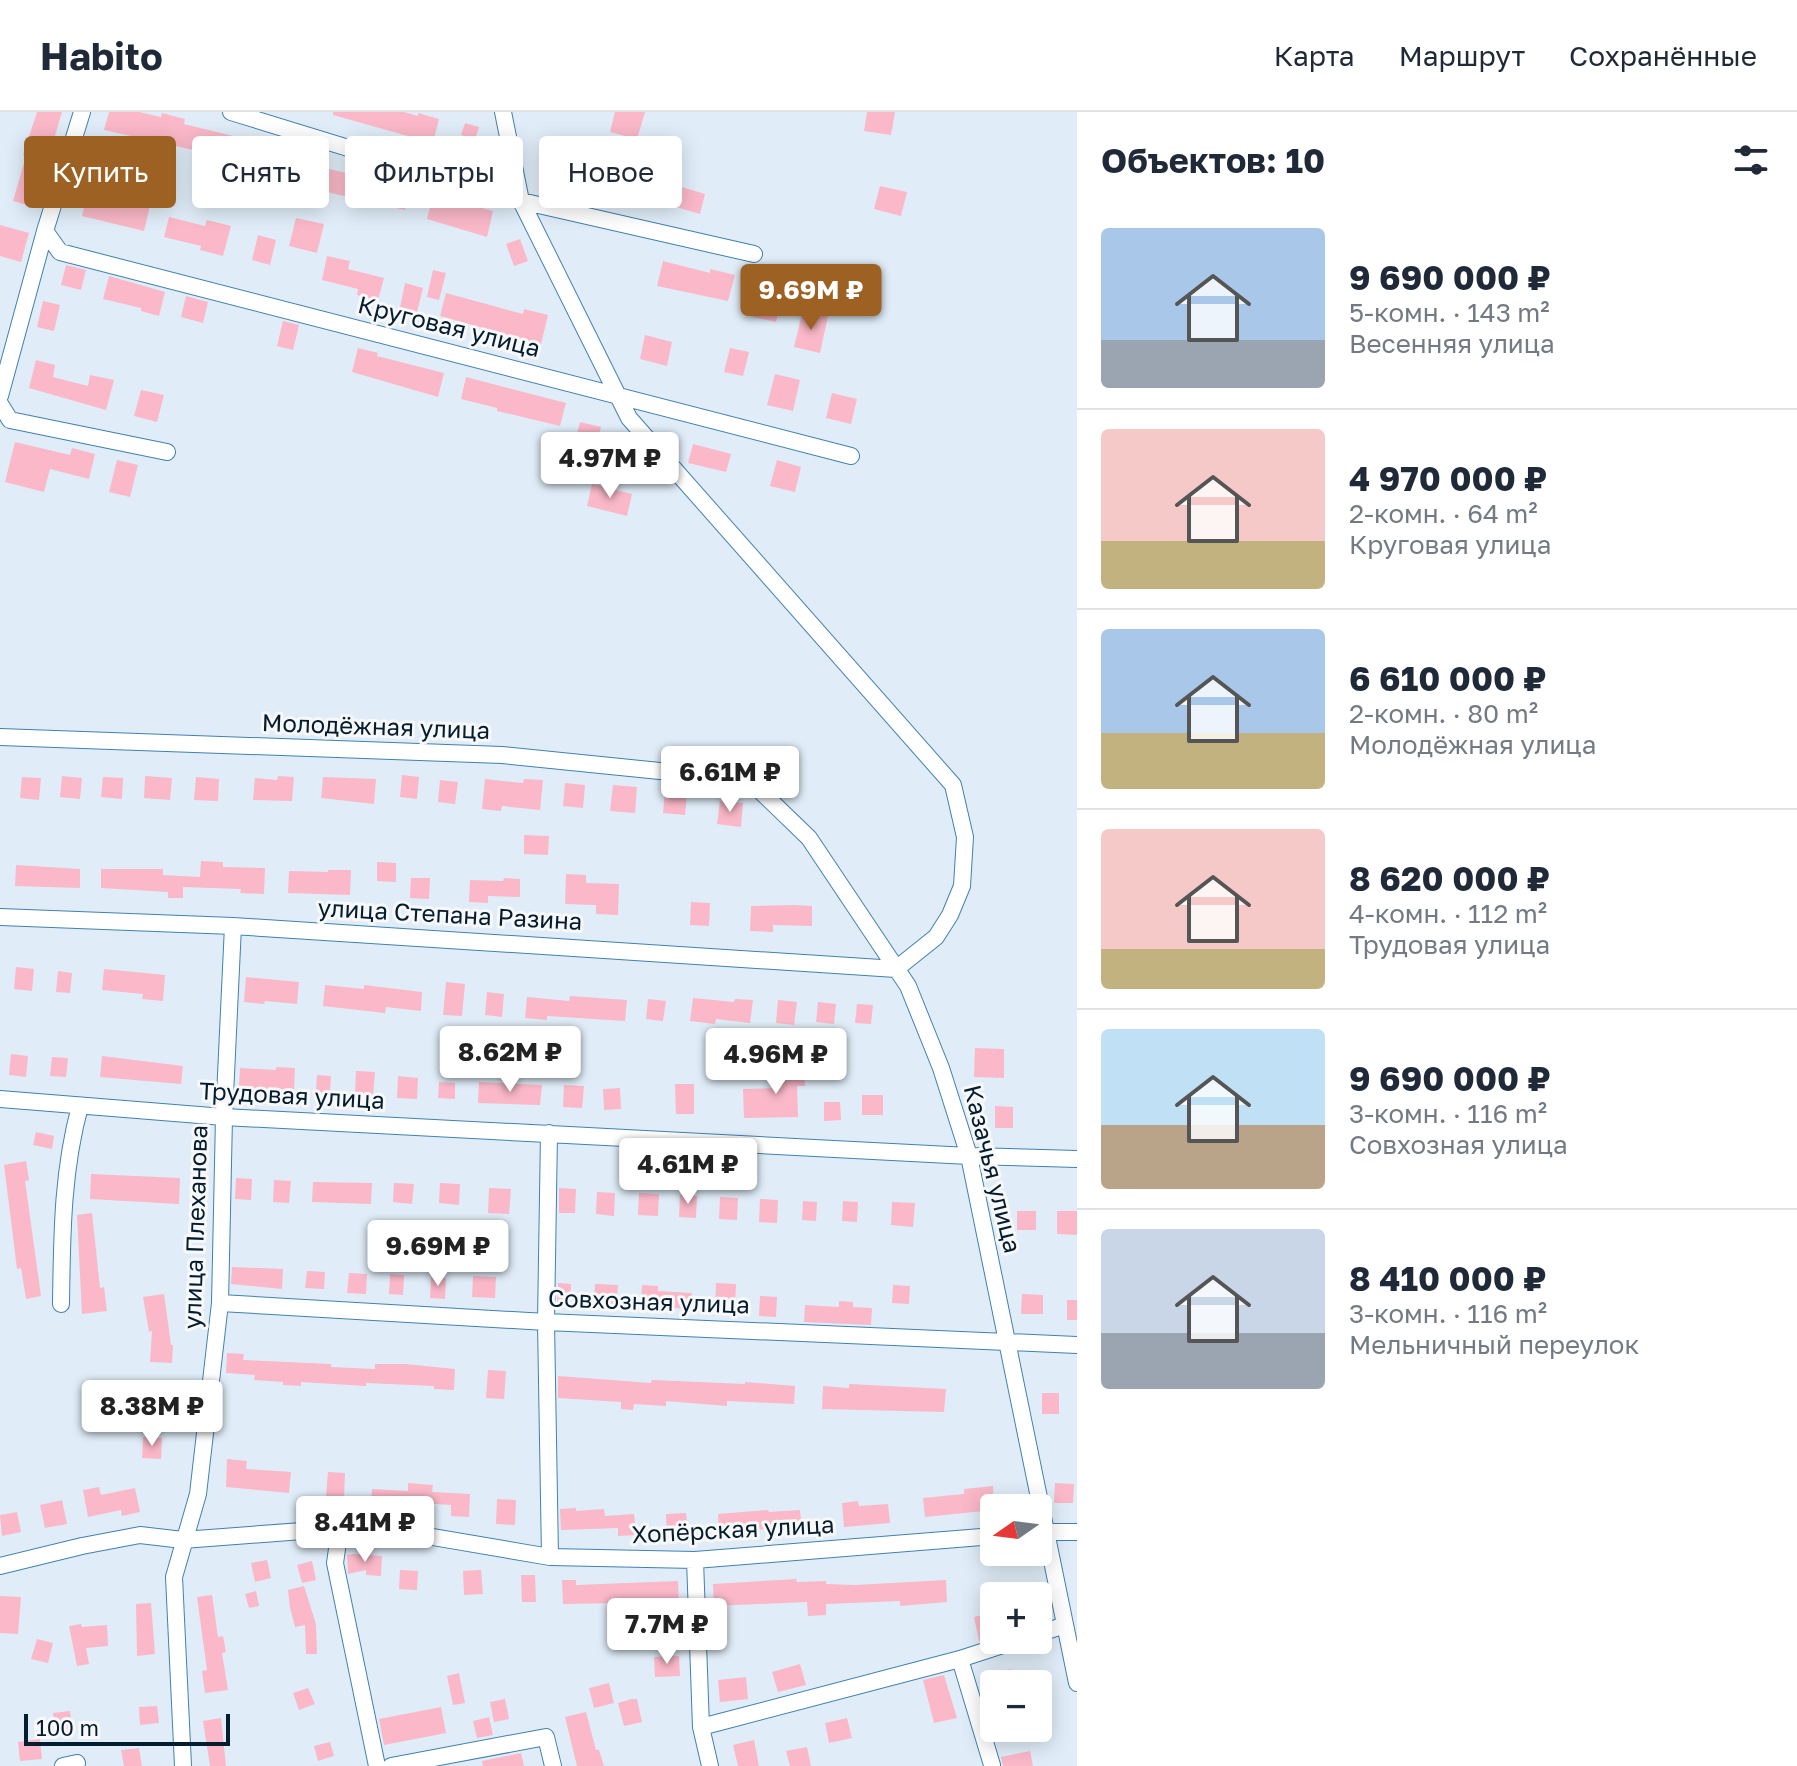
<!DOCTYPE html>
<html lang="ru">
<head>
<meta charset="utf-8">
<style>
  body { margin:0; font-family:"Golos Text",sans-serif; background:#f6f6f7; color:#1f2937; height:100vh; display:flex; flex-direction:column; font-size:30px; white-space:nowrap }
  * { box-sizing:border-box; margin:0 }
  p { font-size:26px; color:#747a83 }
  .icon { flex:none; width:44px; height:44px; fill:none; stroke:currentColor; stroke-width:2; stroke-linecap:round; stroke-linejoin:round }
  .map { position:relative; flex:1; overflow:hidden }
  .sheet { display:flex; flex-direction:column; background:#fff; width:720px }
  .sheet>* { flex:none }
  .top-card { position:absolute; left:24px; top:24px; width:760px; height:72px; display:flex; gap:16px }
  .needle { width:52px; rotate:256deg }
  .fabs { position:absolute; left:980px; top:1382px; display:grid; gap:16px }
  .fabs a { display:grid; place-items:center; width:72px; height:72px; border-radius:8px; background:#fff; box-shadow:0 4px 20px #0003; font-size:40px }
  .scale { position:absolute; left:24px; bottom:20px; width:206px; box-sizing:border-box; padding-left:8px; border:4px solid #031d30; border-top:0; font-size:22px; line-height:28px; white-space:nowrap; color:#031d30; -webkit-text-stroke:6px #f8f8f8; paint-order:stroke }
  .price { position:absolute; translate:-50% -68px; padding:0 18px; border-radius:8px; background:#fff; color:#222; font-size:26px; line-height:52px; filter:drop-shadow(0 2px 4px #0008) }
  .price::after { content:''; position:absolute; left:50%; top:48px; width:24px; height:18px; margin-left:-12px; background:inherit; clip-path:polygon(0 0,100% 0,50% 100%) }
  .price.on { background:#9d6223; color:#fff }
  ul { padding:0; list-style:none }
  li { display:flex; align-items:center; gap:24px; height:200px; padding:0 24px }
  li+li { border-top:2px solid #e0e1e3 }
  li span { display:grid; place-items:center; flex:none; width:224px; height:160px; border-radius:8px; color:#555 }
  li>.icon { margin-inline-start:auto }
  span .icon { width:96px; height:96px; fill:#fffc; stroke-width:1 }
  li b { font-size:34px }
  h2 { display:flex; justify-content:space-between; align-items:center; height:96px; padding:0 24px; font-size:34px }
  .chip { padding:0 28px; border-radius:8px; background:#fff; box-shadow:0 4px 20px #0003; font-size:28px; line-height:72px }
  .chip.on { background:#9d6223; color:#fff }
  header { display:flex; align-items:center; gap:48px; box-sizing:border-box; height:112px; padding:0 40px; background:#fff; border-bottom:2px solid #e0e1e3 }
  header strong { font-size:38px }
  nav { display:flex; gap:44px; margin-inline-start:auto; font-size:28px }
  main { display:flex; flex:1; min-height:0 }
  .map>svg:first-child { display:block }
</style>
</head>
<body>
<header>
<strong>Habito</strong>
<nav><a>Карта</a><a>Маршрут</a><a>Сохранённые</a></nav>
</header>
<main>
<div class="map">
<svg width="1077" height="1654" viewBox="0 0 1077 1654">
  <rect width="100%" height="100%" fill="#e0edf8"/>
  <path fill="#fab8c8" d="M37 0H62L34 95 13 89 26 44 23 43Z
    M109 0H139L161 5 162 1 185 7 184 12 258 30 257 34 296 44 295 49 410 76 405 98 305 75 307 68 229 46 104 18Z
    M333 0H404L418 4V1L439 7 433 31 333 3Z
    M615 0H645L637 27 610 20Z
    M867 0H895L891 23 864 19Z
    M465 11 479 15 475 27 461 23Z
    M555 33 583 41 581 48 614 56 607 84 583 78 586 69 548 58Z
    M640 50 663 57 657 78 634 72Z
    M880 74 907 80 901 104 874 97Z
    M682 75 705 82 700 102 676 95Z
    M88 79 150 94 144 119 82 104Z
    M433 83 493 99 487 125 427 107Z
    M169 105 205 114 207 108 231 114 223 144 200 138 201 134 164 125Z
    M296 106 324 112 317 141 289 134Z
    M0 113 29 121 21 150 0 144Z
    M258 123 276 128 270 153 252 148Z
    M520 127 528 149 514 154 506 132Z
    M327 144 350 149 348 157 384 166 378 188 357 183 358 177 322 168Z
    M663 149 710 161V157L735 163 728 189 657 174Z
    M66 153 86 158 81 178 61 173Z
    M433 158 446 161 439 188 427 185Z
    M109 164 165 180 159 204 141 199V196L103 187Z
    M405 171 423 176 417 200 400 195Z
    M760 179 782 184 776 210 753 205Z
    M446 181 523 202 524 197 548 203 541 232 440 204Z
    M186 184 208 190 203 211 181 205Z
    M43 189 60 193 54 219 37 215Z
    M803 198 828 204 820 241 794 235Z
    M283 209 299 213 293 238 277 234Z
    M645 223 672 230 667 254 640 247Z
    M358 236 378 241 377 244 444 261 438 285 352 260Z
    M730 236 749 240 743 264 724 260Z
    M36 248 55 253 53 265 88 274 90 263 114 268 106 298 29 276Z
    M775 262 800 268 793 299 767 293Z
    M466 265 566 291 560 314 497 299V296L461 287Z
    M141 278 164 283 157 310 134 304Z
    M832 281 857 287 851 312 826 306Z
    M580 310 601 315 595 340 574 334Z
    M15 330 70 343 72 336 95 342 89 367 50 357 44 380 5 370Z
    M693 332 731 342 726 360 688 351Z
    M117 348 138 353 130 385 109 380Z
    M777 348 801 355 795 380 770 374Z
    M592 372 632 382 627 404 587 394Z
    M402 663 419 665 417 687 400 685Z
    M62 664 82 666 80 687 60 685Z
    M145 664 172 666 170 688 144 686Z
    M278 664 294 665 292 689 253 688 255 666 277 668Z
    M22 665 41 666 39 688 20 686Z
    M103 665 123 666 122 687 101 685Z
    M196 665 219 667 218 689 194 688Z
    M323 665 376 667 374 692 321 686Z
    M485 667 523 671 524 667 543 668 540 698 502 694 501 699 482 697Z
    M440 668 458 670 455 692 438 690Z
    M565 671 585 673 583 696 563 694Z
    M613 673 637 675 635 701 610 699Z
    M665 679 687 681 685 703 663 701Z
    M720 689 743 691 741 715 717 712Z
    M524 723 549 724 548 743 524 742Z
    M201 749 223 750V755L265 756 264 782 240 781 241 777 183 775V786H168V780L101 776V757H163V763L200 765Z
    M377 750 396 751V770L377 769Z
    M16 753 80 757V776L15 774Z
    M328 758H351L350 783 288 781 289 759 328 760Z
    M566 762 586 763V771L619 772 618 803 596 802V793L565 792Z
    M411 766H430L429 787 410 786Z
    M504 766 520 767V785L488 784V791L469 790 470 768 503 769Z
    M691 790 710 791 709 814 690 813Z
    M794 793 812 794V814L773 813V820L750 819 751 794Z
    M16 855 34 857 32 879 14 877Z
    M104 857 165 863 163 889 142 887 143 882 102 878Z
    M58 859 72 861 70 881 56 880Z
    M246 865 299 870 297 892 265 889 264 892 244 890Z
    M446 870 465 872 462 904 443 903Z
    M325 873 364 877V873L422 880 421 899 386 895 385 901 323 894Z
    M487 880 504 882 502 905 485 903Z
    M570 884 627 888 625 909 547 904V908L525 906 527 885 569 889Z
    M693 886 734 890 735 887 753 888 750 911 716 907 715 912 690 909Z
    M648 887 666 889 663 909 646 907Z
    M778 888 797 890 794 913 776 911Z
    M818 890 836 892 834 912 816 910Z
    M857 892 873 893 871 912 855 911Z
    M975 936 1004 937V966L974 965Z
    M11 942 28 944 26 965 9 963Z
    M102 944 183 954 181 972 100 965Z
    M52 945 68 946 66 965 50 964Z
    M780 952H804L805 974H797L798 1005 744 1006 743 977 781 976Z
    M276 955 295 956 294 978 239 976 240 956 276 958Z
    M356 959 375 960 373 984 355 982Z
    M317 963 331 964 330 981 316 980Z
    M398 964 418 966 417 987 397 986Z
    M439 970 455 971V987L438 986Z
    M479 970 542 973 540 993 478 991Z
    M675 972H694V1002H676Z
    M564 973 584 974 582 996 563 995Z
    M620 976 621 997 604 998 603 977Z
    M862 983H883V1003H862Z
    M824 990H840L841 1008 824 1009Z
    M995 994 1013 995V1016H995Z
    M36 1020 54 1024 52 1037 33 1033Z
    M26 1049 29 1068 25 1069 41 1184 26 1187 21 1156 17 1157 4 1053Z
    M91 1062 180 1066 179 1092 90 1087Z
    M236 1066 252 1067 251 1088 235 1087Z
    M274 1068 291 1069 289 1091 273 1090Z
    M313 1070 372 1071 371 1092 312 1090Z
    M394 1071 414 1072 412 1092 393 1090Z
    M440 1071 460 1072 459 1093 439 1091Z
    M489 1076 511 1077 509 1102 488 1101Z
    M559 1076 576 1077 575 1101H559Z
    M597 1080 615 1081 614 1104 596 1102Z
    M639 1081 659 1082 658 1104 638 1103Z
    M680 1083 697 1084 696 1106 679 1105Z
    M720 1085 738 1086 737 1108 719 1107Z
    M760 1087 778 1088 777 1111 759 1110Z
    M803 1089 817 1090 816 1109 802 1108Z
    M843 1089 858 1090 857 1110 842 1109Z
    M892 1090 915 1091 913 1115 891 1113Z
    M1017 1099H1036V1118H1017Z
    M1057 1099H1077V1123L1057 1122Z
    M92 1101 100 1176 104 1175 107 1199 82 1202 77 1103Z
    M232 1155 283 1157 282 1177 231 1172Z
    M307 1159 325 1160 324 1177 305 1176Z
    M349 1161 367 1162 366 1182 347 1181Z
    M390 1162 404 1163 403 1183 389 1182Z
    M473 1164 496 1165 495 1186 472 1185Z
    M431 1165 446 1166 445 1187 430 1186Z
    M558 1171 571 1172 570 1193 557 1192Z
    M716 1171 736 1172 735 1196 715 1195Z
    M595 1172 618 1173 616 1195 594 1194Z
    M642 1173 658 1174V1179L692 1181 691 1197 641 1194Z
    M893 1173 910 1174 909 1192 892 1191Z
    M164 1182 171 1233H173L172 1251 150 1250 152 1219 149 1220 143 1185Z
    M1022 1182 1043 1183V1202H1021Z
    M760 1184 777 1185 776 1205 759 1204Z
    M1067 1188H1077V1208H1067Z
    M839 1189 853 1190V1195L872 1196 871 1213 804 1210 805 1193 839 1195Z
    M227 1241 244 1242 243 1248 331 1252V1255L375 1257V1252H405L455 1257 454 1278 434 1277V1274L366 1271V1274L301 1270V1274L283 1273V1270L254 1268 255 1263 226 1261Z
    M488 1258 506 1259 504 1287 486 1286Z
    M558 1264 651 1271 652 1268 745 1272V1270L795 1274 794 1292 727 1289V1294L666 1289V1294L634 1292 633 1298 621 1297V1290L558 1286Z
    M149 1272 174 1273 173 1290 148 1289Z
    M849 1272 946 1277 944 1300 822 1297 823 1274 849 1276Z
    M1042 1281H1059V1302H1042Z
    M143 1325 162 1326 161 1347 142 1346Z
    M227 1347 247 1349 246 1357 291 1360 289 1381 226 1375Z
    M328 1360 345 1361 344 1385 326 1384Z
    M408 1371 433 1373 432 1380 470 1382 469 1405 451 1404V1393L389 1389 388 1396 371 1395 372 1377 408 1379Z
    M1055 1371 1074 1372 1073 1391H1054Z
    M993 1374 994 1398 925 1405 923 1386 964 1382V1377Z
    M99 1375 101 1383 135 1376 140 1400 122 1404 121 1398 88 1405 83 1378Z
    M497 1387 516 1388 515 1413 496 1412Z
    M62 1388 67 1412 45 1416 40 1393Z
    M858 1389 859 1394 888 1392 890 1411 844 1415 842 1391Z
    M576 1396V1399L604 1397 605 1404 634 1402 636 1423 618 1424V1416L561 1418 560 1397Z
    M768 1398 769 1400 800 1398 802 1416 719 1419 718 1402Z
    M17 1400 21 1420 2 1424 0 1403Z
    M686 1401 688 1418 667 1420 666 1402Z
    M353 1442 382 1444 381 1464 366 1463V1458L348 1462 347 1443Z
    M267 1448 271 1466 255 1470 251 1451Z
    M312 1449 316 1468 302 1471 297 1453Z
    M400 1458 418 1459 417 1478 399 1477Z
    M481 1458 483 1482 464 1483 463 1459Z
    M521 1463H535L536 1490H522Z
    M796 1467 797 1470 826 1469V1472L855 1473 946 1468 947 1490 900 1494V1489L826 1492V1503L808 1504 807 1490 714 1494 713 1472Z
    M562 1468H576V1473L678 1469 679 1496 624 1497 623 1491 563 1492Z
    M304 1474 316 1512 317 1542H306L305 1513 295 1515 290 1496 288 1478Z
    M256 1479 259 1494 249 1496 245 1482Z
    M212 1483 218 1525 223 1524 226 1540 222 1541 228 1578 205 1581 202 1559 207 1558 197 1485Z
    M0 1484 21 1485 18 1522 0 1521Z
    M151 1491 155 1542 137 1544 136 1492Z
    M994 1500V1524L979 1529 974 1505Z
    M81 1512 82 1515 107 1513 108 1534 86 1536 89 1552 77 1554 69 1514Z
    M37 1527 53 1531 48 1551 31 1547Z
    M679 1544 680 1564 655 1565 654 1545Z
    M800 1552 806 1573 778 1580 772 1560Z
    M1011 1557 1014 1572H990L988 1562Z
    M459 1561 465 1591 453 1593 447 1564Z
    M944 1563 957 1606 934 1611 923 1568Z
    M746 1565 748 1587 720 1590 718 1568Z
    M609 1571 614 1591 594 1596 589 1576Z
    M308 1576 315 1592 299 1598 293 1581Z
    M505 1587 509 1607 494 1610 490 1590Z
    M632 1587H637L642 1610 624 1614 618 1591Z
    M157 1594 159 1611 140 1613 139 1595Z
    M441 1595 446 1621 384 1633 379 1607Z
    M70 1599 73 1621 56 1623 53 1601Z
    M586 1600 596 1638H599L604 1654H577L565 1605Z
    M489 1605 493 1623 477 1626 473 1609Z
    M221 1606 226 1654H210L203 1609Z
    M847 1606 852 1626 829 1631 825 1611Z
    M40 1627 42 1647 20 1649 18 1630Z
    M754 1628 759 1654H738L733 1633Z
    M330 1630 334 1644 318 1649 314 1634Z
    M807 1635 811 1654H790L786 1639Z
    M139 1636 142 1654H124L121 1638Z
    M1030 1639 1033 1654H1003L1001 1645Z
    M521 1641 524 1654H483L482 1649Z"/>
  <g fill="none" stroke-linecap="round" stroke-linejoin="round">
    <defs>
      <path id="minor" d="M82 0 45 119 60 140 851 344
        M231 0 521 89 754 142
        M0 284 45 119
        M0 292 10 308 167 340
        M0 625 502 643 749 668 809 726 908 874 941 956 969 1044 1077 1571
        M0 805 233 814 896 857 936 825 950 803 962 774 965 725 953 673 629 306 521 89 503 0
        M0 987 224 1005 969 1044 1077 1047
        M549 1021 546 1210 550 1445
        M220 1191 546 1210 1077 1233
        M61 1192C62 1124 62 1060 80 994
        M340 1416 335 1451 377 1654
        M1040 1420H1077
        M695 1448 701 1615 710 1654
        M0 1454 82 1434 140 1423 183 1428 368 1414 550 1445 695 1448 994 1424
        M1038 1522 1065 1513
        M960 1547 992 1653
        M701 1615 960 1547 1018 1528
        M63 1654 77 1651
        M183 1654 174 1465 198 1382 220 1191 224 1005 233 814
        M391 1654 546 1625 553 1654"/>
    </defs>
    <use href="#minor" stroke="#4081b0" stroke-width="18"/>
    <use href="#minor" stroke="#fff" stroke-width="16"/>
  </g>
  <g text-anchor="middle" stroke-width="6" stroke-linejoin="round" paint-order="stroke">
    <g font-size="24" fill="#031d30" stroke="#f8f8f8">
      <text transform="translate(449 215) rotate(14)" y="8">Круговая улица</text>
      <text transform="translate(376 615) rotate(2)" y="8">Молодёжная улица</text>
      <text transform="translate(450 803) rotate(3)" y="8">улица Степана Разина</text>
      <text transform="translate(292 984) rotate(3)" y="8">Трудовая улица</text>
      <text transform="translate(992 1057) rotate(76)" y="8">Казачья улица</text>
      <text transform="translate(196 1115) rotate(-88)" y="8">улица Плеханова</text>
      <text transform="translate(649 1190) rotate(2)" y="8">Совхозная улица</text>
      <text transform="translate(733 1418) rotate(-3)" y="8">Хопёрская улица</text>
    </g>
  </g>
</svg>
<div class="fabs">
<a><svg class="needle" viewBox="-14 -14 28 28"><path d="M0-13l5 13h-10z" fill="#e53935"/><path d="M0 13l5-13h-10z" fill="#747a83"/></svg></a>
<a>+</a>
<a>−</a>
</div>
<div class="scale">100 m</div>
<b class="price on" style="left:811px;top:220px">9.69M ₽</b>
<b class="price" style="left:610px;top:388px">4.97M ₽</b>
<b class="price" style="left:730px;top:702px">6.61M ₽</b>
<b class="price" style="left:510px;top:982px">8.62M ₽</b>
<b class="price" style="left:776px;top:984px">4.96M ₽</b>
<b class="price" style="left:688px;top:1094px">4.61M ₽</b>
<b class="price" style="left:438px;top:1176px">9.69M ₽</b>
<b class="price" style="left:152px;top:1336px">8.38M ₽</b>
<b class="price" style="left:365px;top:1452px">8.41M ₽</b>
<b class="price" style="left:667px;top:1554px">7.7M ₽</b>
<div class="top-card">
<a class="chip on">Купить</a>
<a class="chip">Снять</a>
<a class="chip">Фильтры</a>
<a class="chip">Новое</a>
</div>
</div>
<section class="sheet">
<h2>Объектов: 10<svg class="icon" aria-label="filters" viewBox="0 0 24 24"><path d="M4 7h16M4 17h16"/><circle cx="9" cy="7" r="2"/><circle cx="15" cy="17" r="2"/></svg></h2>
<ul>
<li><span style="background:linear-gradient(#a9c7e8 70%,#9aa5b1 0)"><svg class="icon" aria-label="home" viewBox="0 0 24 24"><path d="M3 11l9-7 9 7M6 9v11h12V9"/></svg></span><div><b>9 690 000 ₽</b><p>5-комн. · 143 m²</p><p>Весенняя улица</p></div></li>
<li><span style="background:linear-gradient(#f6c9c9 70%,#c2b280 0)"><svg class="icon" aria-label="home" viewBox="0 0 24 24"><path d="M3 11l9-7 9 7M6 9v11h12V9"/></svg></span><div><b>4 970 000 ₽</b><p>2-комн. · 64 m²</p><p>Круговая улица</p></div></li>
<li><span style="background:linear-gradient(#a9c7e8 65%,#c2b280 0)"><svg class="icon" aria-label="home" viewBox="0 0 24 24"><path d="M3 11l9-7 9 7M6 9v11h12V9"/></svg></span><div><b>6 610 000 ₽</b><p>2-комн. · 80 m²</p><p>Молодёжная улица</p></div></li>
<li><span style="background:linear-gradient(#f6c9c9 75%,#c2b280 0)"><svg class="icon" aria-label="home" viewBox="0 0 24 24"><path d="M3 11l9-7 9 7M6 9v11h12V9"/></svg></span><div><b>8 620 000 ₽</b><p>4-комн. · 112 m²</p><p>Трудовая улица</p></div></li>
<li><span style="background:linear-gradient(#bfe0f5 60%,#b9a48a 0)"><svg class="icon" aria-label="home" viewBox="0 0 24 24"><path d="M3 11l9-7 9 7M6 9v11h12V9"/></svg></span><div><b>9 690 000 ₽</b><p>3-комн. · 116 m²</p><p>Совхозная улица</p></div></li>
<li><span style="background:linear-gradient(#c9d6e8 65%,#9aa5b1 0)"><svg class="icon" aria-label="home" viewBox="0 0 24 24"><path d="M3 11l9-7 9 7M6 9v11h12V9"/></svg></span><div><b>8 410 000 ₽</b><p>3-комн. · 116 m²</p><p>Мельничный переулок</p></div></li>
</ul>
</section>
</main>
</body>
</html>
